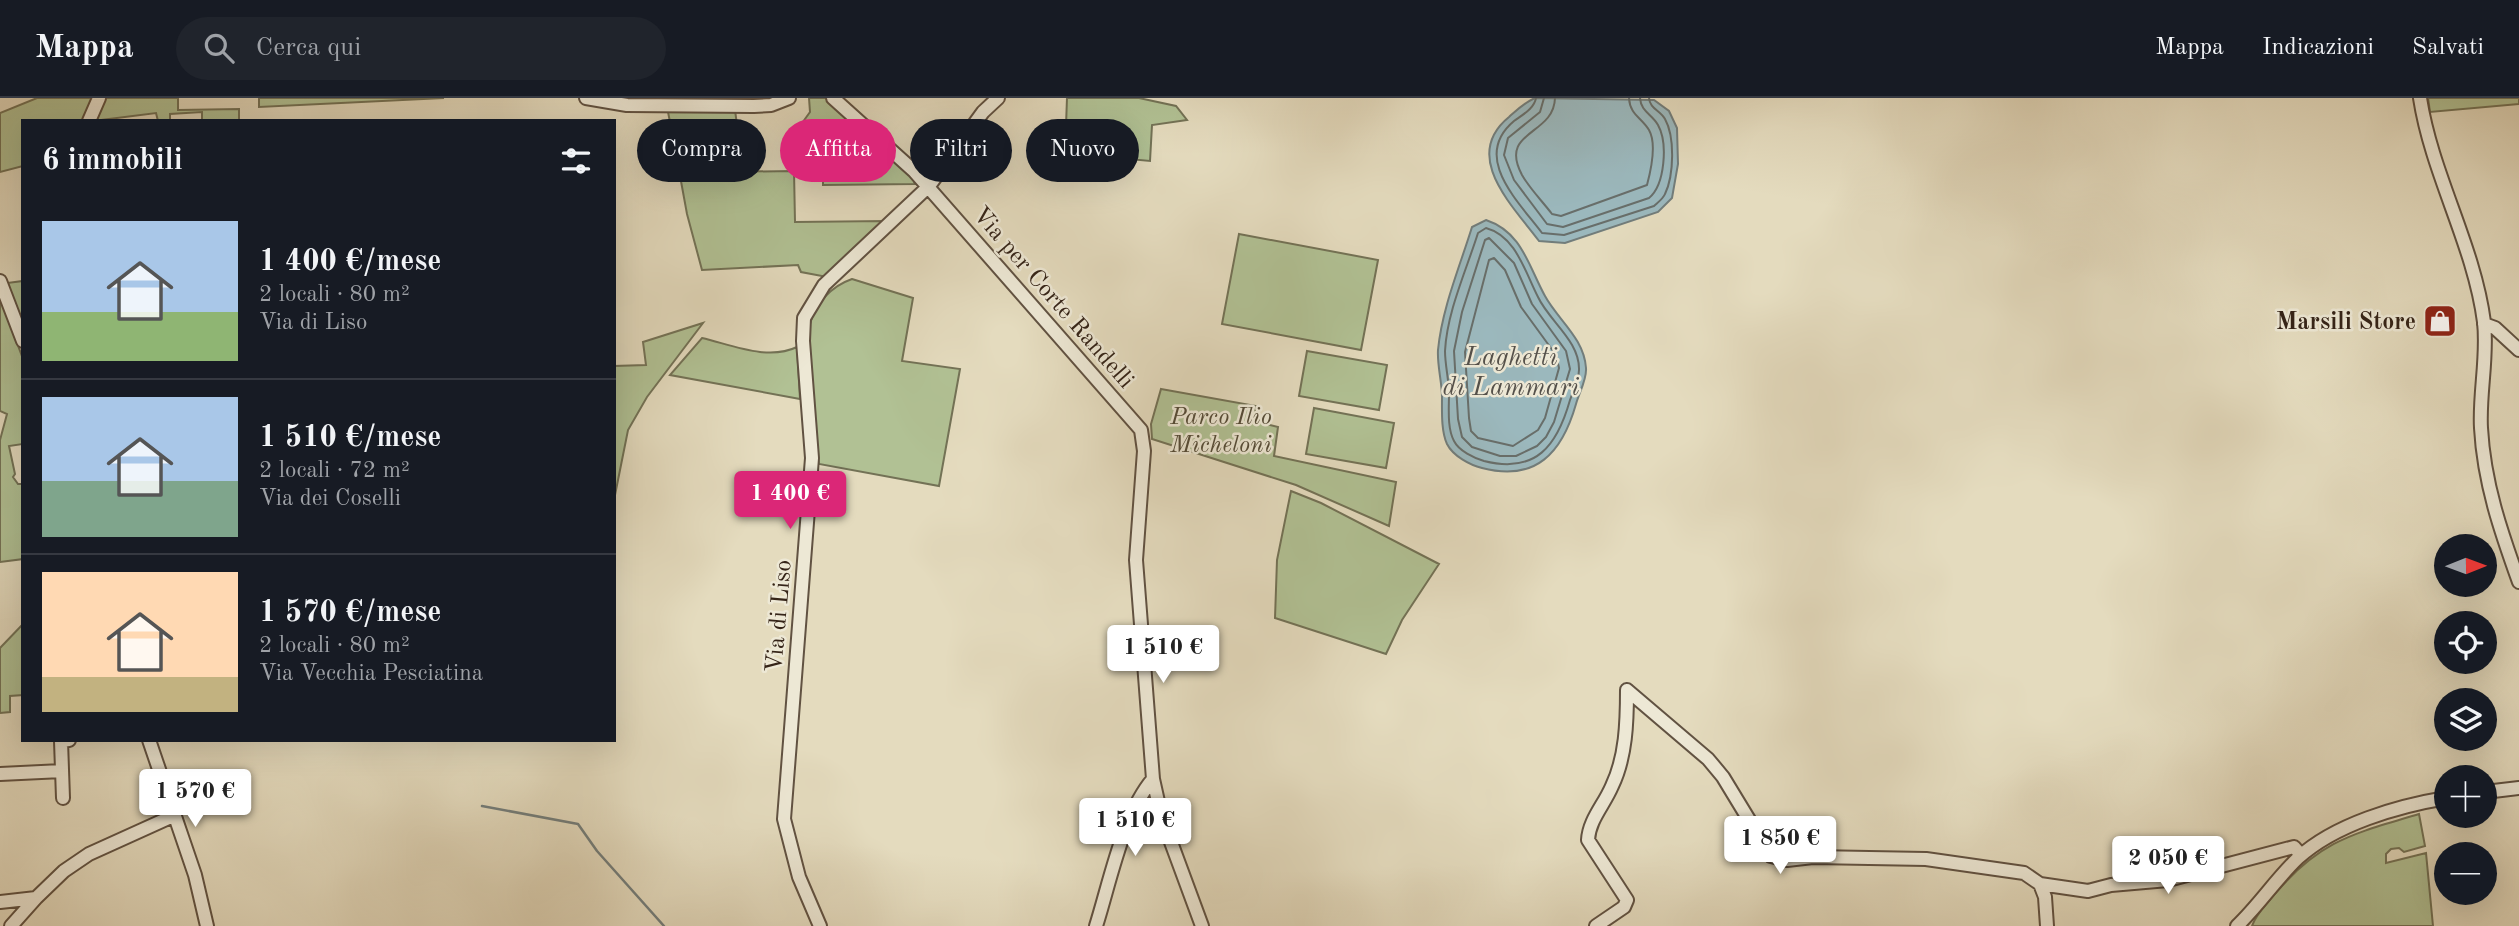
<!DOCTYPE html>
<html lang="it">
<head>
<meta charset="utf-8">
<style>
  body { margin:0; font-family:"Old Standard TT",serif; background:#20242c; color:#f1f3f6; height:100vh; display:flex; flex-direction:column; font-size:26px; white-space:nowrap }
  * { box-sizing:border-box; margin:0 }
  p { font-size:23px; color:#9ea1a6 }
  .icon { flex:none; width:38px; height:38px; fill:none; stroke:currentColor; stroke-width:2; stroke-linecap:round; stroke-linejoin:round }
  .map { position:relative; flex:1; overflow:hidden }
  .side { position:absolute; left:21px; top:21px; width:595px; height:623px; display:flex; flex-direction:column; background:#171b24; border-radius:0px; box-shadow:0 7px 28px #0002 }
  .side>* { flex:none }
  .top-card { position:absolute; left:637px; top:21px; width:665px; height:63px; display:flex; gap:14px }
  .needle { width:46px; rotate:89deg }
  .buttons { position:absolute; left:2434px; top:436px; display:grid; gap:14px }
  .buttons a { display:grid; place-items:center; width:63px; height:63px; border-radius:50%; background:#171b24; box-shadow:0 7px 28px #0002; font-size:35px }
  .price { position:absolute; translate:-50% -60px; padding:0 16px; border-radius:7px; background:#fff; color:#222; font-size:23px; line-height:46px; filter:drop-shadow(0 2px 4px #0008) }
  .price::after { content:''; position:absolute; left:50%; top:42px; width:21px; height:16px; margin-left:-10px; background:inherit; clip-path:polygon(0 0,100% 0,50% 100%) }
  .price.active { background:#db2777; color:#fff }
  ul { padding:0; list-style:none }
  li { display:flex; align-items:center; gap:21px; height:175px; padding:0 21px }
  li+li { border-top:2px solid #363941 }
  li span { display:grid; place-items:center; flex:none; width:196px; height:140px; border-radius:0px; color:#555 }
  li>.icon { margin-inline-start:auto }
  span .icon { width:84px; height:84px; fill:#fffc; stroke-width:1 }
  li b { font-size:30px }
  h2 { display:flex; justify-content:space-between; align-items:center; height:84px; padding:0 21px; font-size:30px }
  .tag { padding:0 24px; border-radius:32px; background:#171b24; box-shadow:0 7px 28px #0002; font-size:24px; line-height:63px }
  .tag.active { background:#db2777; color:#fff }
  header { display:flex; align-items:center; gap:42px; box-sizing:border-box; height:98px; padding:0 35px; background:#171b24; border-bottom:2px solid #363941 }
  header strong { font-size:33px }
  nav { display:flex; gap:38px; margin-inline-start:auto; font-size:24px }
  .search { width:490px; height:63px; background:#20242c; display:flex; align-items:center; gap:18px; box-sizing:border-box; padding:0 24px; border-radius:38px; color:#9ea1a6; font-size:26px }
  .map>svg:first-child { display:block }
</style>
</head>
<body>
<header>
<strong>Mappa</strong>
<div class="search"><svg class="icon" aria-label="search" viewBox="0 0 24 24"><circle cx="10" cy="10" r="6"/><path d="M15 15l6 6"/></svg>Cerca qui</div>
<nav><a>Mappa</a><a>Indicazioni</a><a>Salvati</a></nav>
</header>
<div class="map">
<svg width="2519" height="828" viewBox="0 0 2519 828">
  <rect width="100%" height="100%" fill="#e4dbbe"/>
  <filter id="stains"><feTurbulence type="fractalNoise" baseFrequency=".00286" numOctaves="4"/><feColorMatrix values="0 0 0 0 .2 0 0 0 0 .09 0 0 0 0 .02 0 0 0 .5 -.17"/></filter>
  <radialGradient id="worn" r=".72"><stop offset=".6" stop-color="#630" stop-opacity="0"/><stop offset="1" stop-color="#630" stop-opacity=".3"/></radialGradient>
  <path fill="#b1c194" stroke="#737256" stroke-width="2" d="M37 0H92L83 23H23V68L0 74V15Z
    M101 0H178V12L239 11V23H202V14L170 16V23H158L156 15 93 23Z
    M259 0H444L259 9Z
    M809 0H826L911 76 915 86 823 87V69L802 59 800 28 810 14Z
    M1067 0H1139L1176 8 1187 22 1152 27 1150 63 1065 55Z
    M2428 0H2519V6L2430 14Z
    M735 12 737 27 671 29 668 14Z
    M707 55 709 74 794 73 795 124 885 123 827 179 801 174 798 167 702 172 687 116 676 56Z
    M1239 136 1378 162 1361 252 1222 226Z
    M852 181 913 200 902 263 960 271 939 388 819 366C813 334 803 257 810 226 815 205 832 188 852 181Z
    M23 183V232L7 185Z
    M0 199 23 261V346L9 348 15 376 13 379 18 386H23V461L0 464V342L7 316 0 313Z
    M703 225 647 299 628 332 614 402V268L646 267 643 244Z
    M702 240C732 247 768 263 797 249L800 301 670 277Z
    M1307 253 1387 267 1379 312 1299 298Z
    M1161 291 1256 308 1254 323 1278 329 1274 358 1396 384 1389 428 1296 387 1152 341 1151 326Z
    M1314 310 1394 325 1386 370 1306 356Z
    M1291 393 1321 405 1439 466 1402 522 1386 556 1275 520 1277 462Z
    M23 526V597L10 598V614L0 615V550Z
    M2419 716 2425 748 2404 754 2399 750 2391 751 2386 756V765L2426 755 2433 828H2252C2256 816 2266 807 2274 797 2320 742 2353 736 2419 716Z"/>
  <path fill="#9bb8bd" stroke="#727d7b" stroke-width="2" d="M1535 0 1654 2 1669 13 1677 30 1678 66 1672 100 1658 114 1565 145 1539 143C1512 107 1461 58 1509 19 1517 12 1525 4 1535 0Z
    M1486 122C1522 134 1528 167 1545 198 1558 222 1584 240 1586 270 1587 281 1579 295 1576 306 1562 355 1536 384 1482 370 1470 367 1453 358 1447 346 1441 333 1442 313 1442 299 1442 284 1437 267 1438 252 1442 210 1460 168 1472 129Z"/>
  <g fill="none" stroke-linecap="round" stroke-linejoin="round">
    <path stroke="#686e6a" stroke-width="2" d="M1536 0C1534 11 1522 17 1514 23 1471 59 1518 103 1542 135L1564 137 1654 108C1657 105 1663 101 1665 96 1674 77 1675 39 1665 21 1660 12 1650 11 1649 0
      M1544 0 1540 14 1508 40 1504 57 1514 82 1547 126 1563 129 1649 100C1665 87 1668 45 1658 27 1652 16 1641 14 1640 0
      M1555 0C1554 38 1498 32 1522 77 1530 91 1543 104 1552 116L1561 118 1647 87C1651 72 1657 46 1649 32 1641 19 1630 17 1629 0
      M1486 130C1516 138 1525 174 1538 199 1549 223 1580 243 1579 272 1579 281 1573 293 1570 302 1557 348 1536 376 1484 363 1474 360 1459 353 1454 343 1447 330 1449 310 1449 296 1449 282 1445 267 1445 253 1447 214 1466 173 1478 135Z
      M1489 140 1514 165 1532 206 1566 253 1570 271 1554 324 1546 339 1537 348 1516 358H1500L1472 349 1462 339 1458 321 1454 253 1462 214 1485 142Z
      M1494 160 1505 172 1521 209 1556 257 1559 270 1545 320 1538 332 1513 348 1478 340 1471 333 1469 320 1465 254 1489 162Z"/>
    <path stroke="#727d7b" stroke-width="2.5" d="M482 708 578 726 597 753 664 828"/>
    <defs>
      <path id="minor" d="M586 0 627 7 754 8 771 7 789 0
        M833 0 914 73 1141 332 1144 353 1136 462 1153 681 1161 717 1202 828
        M2420 0C2432 77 2474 147 2484 224 2488 259 2479 296 2481 330 2484 385 2501 434 2519 484
        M89 23 99 0
        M0 183 23 243
        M2484 226 2495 230 2519 252
        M1627 592 1708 661 1723 679 1771 758 1787 762 1813 759 1926 761 2024 775 2040 786 2088 793 2111 787 2168 782 2294 749 2301 757
        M149 642 195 777 207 828
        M0 676 62 673
        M2485 694 2519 690
        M63 700 61 643 69 642
        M2040 786 2045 799 2047 828
        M0 804 36 800 64 773 89 756 173 718
        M11 828 36 800
        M820 828 799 779 784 721 812 360 803 243 804 220 824 187 929 88 983 14 998 0
        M1096 828C1110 784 1123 716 1153 681
        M1596 828 1624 809 1627 802 1588 742C1589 722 1604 707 1612 688 1626 659 1627 624 1627 592
        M2237 828C2259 807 2276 781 2298 760 2335 726 2398 708 2446 700"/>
    </defs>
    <use href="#minor" stroke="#615242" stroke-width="16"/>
    <use href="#minor" stroke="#ede8d5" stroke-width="12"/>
  </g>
  <defs>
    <symbol id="shop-square" viewBox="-11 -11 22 22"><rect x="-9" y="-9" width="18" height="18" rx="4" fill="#8f2418" stroke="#ede8d5"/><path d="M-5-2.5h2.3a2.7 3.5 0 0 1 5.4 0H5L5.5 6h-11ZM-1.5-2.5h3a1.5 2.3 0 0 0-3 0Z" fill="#fff"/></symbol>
  </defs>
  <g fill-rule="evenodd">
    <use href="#shop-square" x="2421" y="204" width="38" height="38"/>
  </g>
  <g text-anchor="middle" stroke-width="5" stroke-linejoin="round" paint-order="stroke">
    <g font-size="24" fill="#352418" stroke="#ede8d5">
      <text transform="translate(1054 199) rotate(49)" y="8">Via per Corte Randelli</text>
      <text transform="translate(778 518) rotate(-85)" y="8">Via di Liso</text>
    </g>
    <g font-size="24" font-weight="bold" fill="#352418" stroke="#ede8d5" text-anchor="end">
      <text x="2416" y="231">Marsili Store</text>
    </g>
    <g font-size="24" font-style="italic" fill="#544b37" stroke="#ede8d5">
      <text x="1221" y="326">Parco Ilio<tspan x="1221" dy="28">Micheloni</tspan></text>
    </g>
    <g font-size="26" font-style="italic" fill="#54504a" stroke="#ede8d5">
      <text x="1511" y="267">Laghetti<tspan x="1511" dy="30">di Lammari</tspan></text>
    </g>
  </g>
  <rect width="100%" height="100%" filter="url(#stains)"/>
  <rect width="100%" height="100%" fill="url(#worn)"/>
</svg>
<div class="buttons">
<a><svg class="needle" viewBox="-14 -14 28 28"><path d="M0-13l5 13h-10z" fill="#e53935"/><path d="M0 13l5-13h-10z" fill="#9ea1a6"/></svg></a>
<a><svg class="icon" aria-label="locate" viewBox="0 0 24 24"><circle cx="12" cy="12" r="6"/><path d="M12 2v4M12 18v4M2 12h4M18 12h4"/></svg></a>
<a><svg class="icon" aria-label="layers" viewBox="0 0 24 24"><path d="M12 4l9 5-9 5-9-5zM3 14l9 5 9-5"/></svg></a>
<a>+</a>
<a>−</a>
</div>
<b class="price active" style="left:790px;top:433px">1 400 €</b>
<b class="price" style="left:1163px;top:587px">1 510 €</b>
<b class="price" style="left:195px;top:731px">1 570 €</b>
<b class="price" style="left:1135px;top:760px">1 510 €</b>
<b class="price" style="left:1780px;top:778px">1 850 €</b>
<b class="price" style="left:2168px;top:798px">2 050 €</b>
<div class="top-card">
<a class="tag">Compra</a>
<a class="tag active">Affitta</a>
<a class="tag">Filtri</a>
<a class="tag">Nuovo</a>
</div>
<section class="side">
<h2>6 immobili<svg class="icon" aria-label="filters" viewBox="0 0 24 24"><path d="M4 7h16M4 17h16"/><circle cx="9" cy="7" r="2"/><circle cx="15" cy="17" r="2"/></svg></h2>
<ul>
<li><span style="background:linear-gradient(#a9c7e8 65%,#8fb573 0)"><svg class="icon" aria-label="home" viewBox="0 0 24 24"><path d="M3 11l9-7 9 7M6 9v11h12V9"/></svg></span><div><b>1 400 €/mese</b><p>2 locali · 80 m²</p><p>Via di Liso</p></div></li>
<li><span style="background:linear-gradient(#a9c7e8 60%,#7fa58c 0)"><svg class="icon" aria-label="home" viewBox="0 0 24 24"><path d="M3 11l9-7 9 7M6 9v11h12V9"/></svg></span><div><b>1 510 €/mese</b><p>2 locali · 72 m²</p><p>Via dei Coselli</p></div></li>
<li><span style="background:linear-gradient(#ffd9b3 75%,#c2b280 0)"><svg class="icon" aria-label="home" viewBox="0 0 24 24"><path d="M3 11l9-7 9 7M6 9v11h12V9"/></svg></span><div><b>1 570 €/mese</b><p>2 locali · 80 m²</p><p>Via Vecchia Pesciatina</p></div></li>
</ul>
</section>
</div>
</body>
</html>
